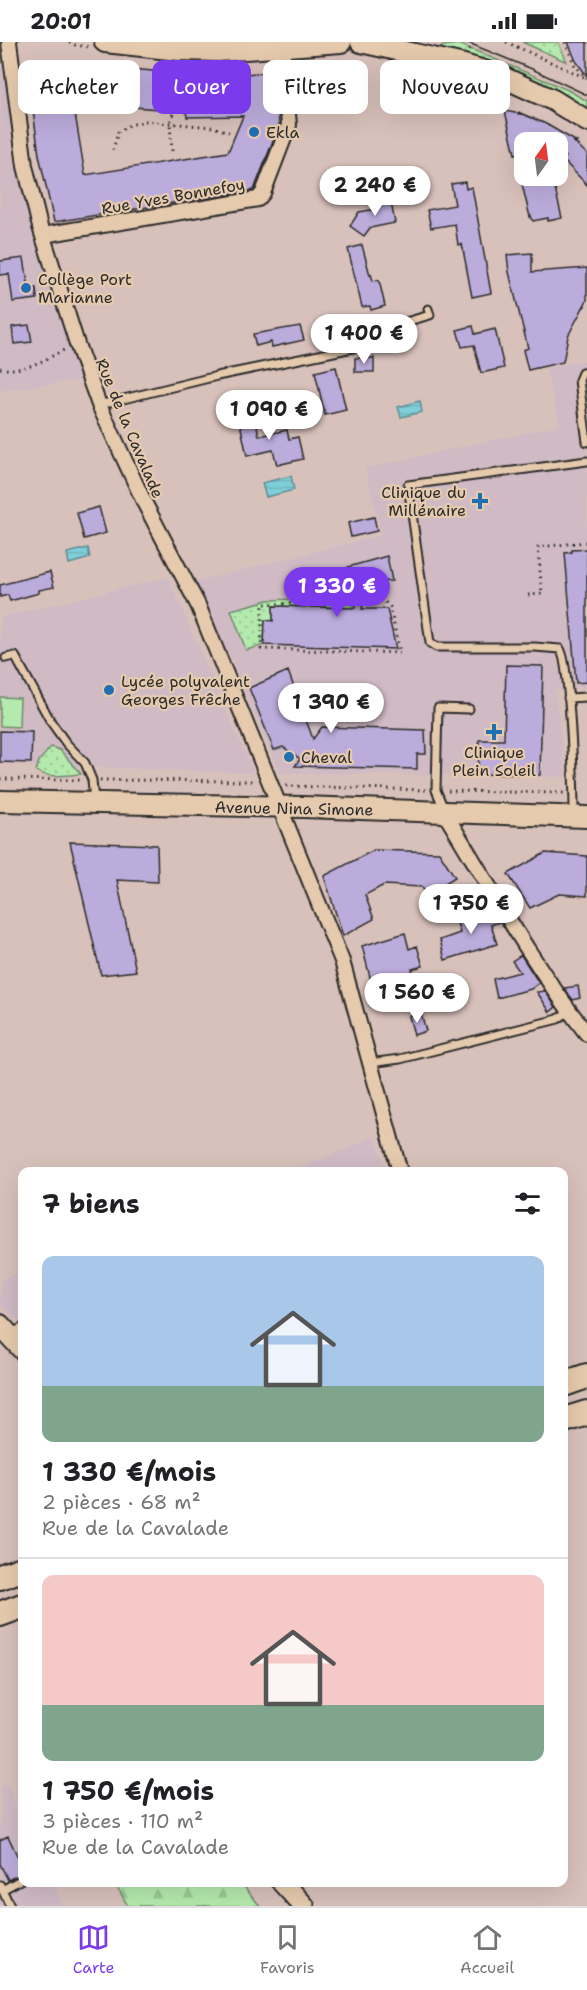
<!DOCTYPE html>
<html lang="fr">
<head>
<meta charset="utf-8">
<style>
  body { margin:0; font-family:"Shantell Sans",sans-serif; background:#f2f2f2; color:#202124; height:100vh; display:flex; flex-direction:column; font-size:22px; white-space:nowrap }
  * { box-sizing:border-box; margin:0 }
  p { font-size:20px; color:#757577 }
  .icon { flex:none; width:33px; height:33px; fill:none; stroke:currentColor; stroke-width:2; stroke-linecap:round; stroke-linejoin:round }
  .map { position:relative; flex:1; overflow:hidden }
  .sheet { position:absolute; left:18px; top:1125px; width:550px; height:720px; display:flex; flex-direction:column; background:#fff; border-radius:12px; box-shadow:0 6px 24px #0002 }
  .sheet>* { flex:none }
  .top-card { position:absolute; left:18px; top:18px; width:552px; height:54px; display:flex; gap:12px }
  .needle { width:39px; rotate:14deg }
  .buttons { position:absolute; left:514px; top:90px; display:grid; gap:12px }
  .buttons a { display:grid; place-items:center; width:54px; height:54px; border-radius:12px; background:#fff; box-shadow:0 6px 24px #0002; font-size:30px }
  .price { position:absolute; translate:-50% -51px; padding:0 14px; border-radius:21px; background:#fff; color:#222; font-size:20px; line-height:39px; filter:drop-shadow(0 2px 3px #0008) }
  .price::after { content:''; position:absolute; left:50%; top:36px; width:18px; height:14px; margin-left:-9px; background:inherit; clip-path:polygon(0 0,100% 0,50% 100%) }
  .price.current { background:#7c3aed; color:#fff }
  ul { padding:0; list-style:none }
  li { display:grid; align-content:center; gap:12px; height:318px; padding:0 24px }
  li+li { border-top:2px solid #e0e0e0 }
  li span { display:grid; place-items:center; height:186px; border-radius:12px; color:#555 }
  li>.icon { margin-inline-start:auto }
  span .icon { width:108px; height:108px; fill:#fffc; stroke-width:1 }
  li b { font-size:26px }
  h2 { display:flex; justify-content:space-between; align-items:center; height:72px; padding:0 24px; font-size:26px }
  .pill { padding:0 21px; border-radius:12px; background:#fff; box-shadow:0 6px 24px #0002; font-size:21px; line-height:54px }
  .pill.current { background:#7c3aed; color:#fff }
  .status { display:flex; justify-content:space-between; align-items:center; height:42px; padding:0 30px; background:#fff; direction:ltr }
  .status svg { height:16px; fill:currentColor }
  .menu { display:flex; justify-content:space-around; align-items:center; height:84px; border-top:2px solid #e0e0e0; background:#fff; font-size:16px; color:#757577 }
  .menu a { display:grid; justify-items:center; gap:3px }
  .menu .current { color:#7c3aed }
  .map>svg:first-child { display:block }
</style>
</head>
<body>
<div class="status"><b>20:01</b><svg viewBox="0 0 49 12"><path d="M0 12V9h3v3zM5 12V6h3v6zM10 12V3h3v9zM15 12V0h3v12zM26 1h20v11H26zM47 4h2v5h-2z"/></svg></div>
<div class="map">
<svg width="587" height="1864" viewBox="0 0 587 1864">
  <defs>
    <pattern id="grass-dots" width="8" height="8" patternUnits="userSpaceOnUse" patternTransform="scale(1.5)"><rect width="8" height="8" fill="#b4eaad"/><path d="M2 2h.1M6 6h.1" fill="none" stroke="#9bc995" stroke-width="1.8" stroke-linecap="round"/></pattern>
    <pattern id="forest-firs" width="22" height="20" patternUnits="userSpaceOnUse" patternTransform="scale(1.5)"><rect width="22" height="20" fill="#b4eaad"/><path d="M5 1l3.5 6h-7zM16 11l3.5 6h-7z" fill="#9bc995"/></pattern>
    <pattern id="water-rules" width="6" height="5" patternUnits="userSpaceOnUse" patternTransform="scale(1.5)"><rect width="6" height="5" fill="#7fcfd9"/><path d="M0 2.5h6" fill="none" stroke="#6eb2ba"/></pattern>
  </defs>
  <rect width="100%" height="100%" fill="#d9c1bb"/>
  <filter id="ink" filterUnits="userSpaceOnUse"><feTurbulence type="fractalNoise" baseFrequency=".0167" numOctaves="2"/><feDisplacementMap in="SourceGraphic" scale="12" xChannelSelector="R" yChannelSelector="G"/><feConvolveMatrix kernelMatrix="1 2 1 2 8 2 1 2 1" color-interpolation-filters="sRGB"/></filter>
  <g filter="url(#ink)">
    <path fill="#d0bbc5" d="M0 10 5 21 12 109 24 153 82 338 0 349Z
      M587 318V645L555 648 566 735 279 731 230 616 193 540 381 493 365 426 560 383 545 326Z
      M168 535 254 731 0 722V575Z
      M375 1094 387 1129H293Z
      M22 1228V1283L0 1261V1238Z
      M6 1741 22 1776V1840L53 1841 64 1864H0V1744Z"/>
    <path fill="url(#grass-dots)" stroke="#708a6c" stroke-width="1.5" d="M522 0H558L567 20Z
      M459 2 568 48 587 59V71L438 9 443 4Z
      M353 555 352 566 273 564V579H265L264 603 246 608 231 568 268 558Z
      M51 705 60 708 81 732C67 733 48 737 36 729L39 719Z"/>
    <path fill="url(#forest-firs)" stroke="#708a6c" stroke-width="1.5" d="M115 1841H241L260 1864H128Z"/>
    <path fill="#b4eaad" stroke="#708a6c" stroke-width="1.5" d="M0 655 20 656 19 685 0 684Z"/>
    <path fill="url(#water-rules)" stroke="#5d8d93" stroke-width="1.5" d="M420 359 422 370 401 375 398 365Z
      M291 434 294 448 266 455 262 441Z
      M88 506 90 516 69 522 67 511Z"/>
    <path fill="#bcacdc" stroke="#2b2b2b" stroke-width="1.5" fill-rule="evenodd" d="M568 0H587V34L576 19Z
      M27 23 102 24 183 32 226 33 275 30 279 83 254 148 54 180 39 113ZM93 62 186 69 187 75 243 74 228 110 85 133 74 65 93 66Z
      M505 69 520 72 518 70 546 82 577 100H574L587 112V143L563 118 566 115 558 110V100H547L542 96 544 100H525V110L515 112Z
      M520 134H552L562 176 548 179V176L533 179 531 174 530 175Z
      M465 140 466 147 472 145 491 251 472 255 462 202 458 203 455 182 431 186 427 168 455 163 451 142Z
      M390 155 395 181 370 186 364 194 350 184 359 170 377 167 375 158Z
      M362 203 370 233 371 232 373 239 379 238 385 264 371 268 370 264 362 265 348 207Z
      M532 211V230L587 226V258L568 294 563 320 528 328 523 308 528 306 509 230 507 213Z
      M24 216 29 247 36 246 37 257 13 260 9 232 0 233V219Z
      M29 283 32 300 14 302 12 285Z
      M300 284 304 298 272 305 271 300 256 304 253 292Z
      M473 284 475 292 495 287 504 326 481 331 474 303 462 305 457 288Z
      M355 316H374V330H355Z
      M336 325 346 368 325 373 315 330Z
      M254 369 259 394 287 388 289 397 298 395 303 417 277 423 273 408 247 414 238 372Z
      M99 465 106 491 84 497 77 471Z
      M374 475 377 489 351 495 348 481Z
      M587 507V640L576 641 565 511 572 510V508Z
      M387 514 392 539 368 540 362 567H387L396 607 264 603 265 578 273 579V564L355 566 348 525Z
      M50 530 54 545 39 548V551L10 559 8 553 0 555V543Z
      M506 623 543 624 540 733 478 732 479 698H504Z
      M288 629 313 697 322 685 425 688 426 712H417V727L295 724 300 717 283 705 274 708 249 646Z
      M0 689 32 690 31 721 0 720Z
      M70 800 157 803 158 840 117 838 136 929 101 933Z
      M374 808 439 810 455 835 426 853 422 845 384 843 365 853 374 877 343 894 324 834Z
      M545 811 587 814V854L559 852 530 866 508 832Z
      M490 867 499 880 491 883 497 902 445 918 440 898 460 891 456 877Z
      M405 891 409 907 417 904 423 924 412 927 414 932 398 936 397 931 371 939 362 904Z
      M521 913 539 941 531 947 497 956 493 937 520 930 512 919Z
      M578 944 580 956 573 958 564 946Z
      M545 949 556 965 550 970 537 950Z
      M421 971 426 989 414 993 409 974Z
      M8 1794 22 1824V1831L8 1838 0 1822V1798Z"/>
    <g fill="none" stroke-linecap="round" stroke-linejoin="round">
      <defs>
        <path id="lane" d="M361 298 373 301
          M587 330 582 331 579 338 587 400
          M99 363 217 334 353 306 367 291 430 273 428 267
          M6 616 15 614 51 680 66 701 85 721 92 738 94 759
          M568 656 587 655
          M444 767 436 748 438 666 469 667
          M574 772C574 749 570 619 560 607L535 605H436L430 601 408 443 587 419
          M370 1021 400 1017 558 977 569 969
          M11 1291 22 1286
          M0 1843 10 1864
          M2 1848 22 1837"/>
        <path id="street" d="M9 0 25 124 40 185 77 302 99 363 145 462 198 563 342 919 400 1130
          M43 193 258 157 263 151 289 83 282 4
          M444 770C490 845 533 923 587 992"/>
        <path id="secondary" d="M105 0 179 8 218 9 341 0
          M361 0 464 23 498 33 553 58 587 79
          M0 759 303 765 587 775
          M0 1283 22 1307
          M282 1840 304 1864"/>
        <path id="highway" d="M564 1342 587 1334
          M564 1378 587 1371
          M0 1535 22 1527
          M0 1572 22 1564"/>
      </defs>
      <use href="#lane" stroke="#2b2b2b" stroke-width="11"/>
      <use href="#street" stroke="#2b2b2b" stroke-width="18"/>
      <use href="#secondary" stroke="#2b2b2b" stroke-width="24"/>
      <use href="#highway" stroke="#2b2b2b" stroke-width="28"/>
      <path stroke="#2b2b2b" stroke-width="3" stroke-dasharray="1.5 4.5" stroke-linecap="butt" d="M69 0 75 3 90 5
        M506 0 584 35
        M565 0 575 24 587 36
        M469 8 472 0
        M113 108 118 90 130 83 146 79 212 85 229 90
        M172 109 170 81 176 62 177 23
        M584 264 587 266
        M0 326C24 331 44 318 64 308
        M528 553 542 552 538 505 587 500
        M381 556 390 565 400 611 261 607 263 562 326 561 381 556V539
        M325 566 326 556
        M0 737 82 738
        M100 738 256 739
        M286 744 426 748
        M448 749 564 751"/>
      <use href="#lane" stroke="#e6caad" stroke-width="7"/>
      <use href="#street" stroke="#e6caad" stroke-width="14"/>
      <use href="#secondary" stroke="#e6caad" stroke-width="20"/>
      <use href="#highway" stroke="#e6caad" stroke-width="24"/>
      <path stroke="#2b2b2b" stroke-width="1.5" d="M466 0 532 27 587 53"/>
    </g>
  </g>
  <g fill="#1f6fb2" stroke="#e6caad" stroke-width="2">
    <circle cx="254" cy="90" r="6"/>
    <circle cx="26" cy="246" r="6"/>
    <path d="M477 450h6v6h6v6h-6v6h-6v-6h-6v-6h6z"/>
    <circle cx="109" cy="648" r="6"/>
    <path d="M491 681h6v6h6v6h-6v6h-6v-6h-6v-6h6z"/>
    <circle cx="289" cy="715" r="6"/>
  </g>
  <g text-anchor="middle" stroke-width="4.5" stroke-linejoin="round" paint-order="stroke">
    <g font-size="16" fill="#2b2b2b" stroke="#e6caad" text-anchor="start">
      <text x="266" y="96">Ekla</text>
      <text x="38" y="243">Collège Port<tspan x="38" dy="18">Marianne</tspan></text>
      <text x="466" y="456" text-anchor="end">Clinique du<tspan x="466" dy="18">Millénaire</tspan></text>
      <text x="121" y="645">Lycée polyvalent<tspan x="121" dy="18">Georges Frêche</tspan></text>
      <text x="494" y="716" text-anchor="middle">Clinique<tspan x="494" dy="18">Plein Soleil</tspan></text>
      <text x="301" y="721">Cheval</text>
    </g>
    <g font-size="16" fill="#2b2b2b" stroke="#e6caad">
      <text transform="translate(173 154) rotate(-10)" y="6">Rue Yves Bonnefoy</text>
      <text transform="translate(130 386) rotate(67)" y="6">Rue de la Cavalade</text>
      <text transform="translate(294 766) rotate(1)" y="6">Avenue Nina Simone</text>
    </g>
  </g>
</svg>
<div class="buttons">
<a><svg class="needle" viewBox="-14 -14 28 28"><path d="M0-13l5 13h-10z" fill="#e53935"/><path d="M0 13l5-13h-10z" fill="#757577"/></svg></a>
</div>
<b class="price" style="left:375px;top:175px">2 240 €</b>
<b class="price" style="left:364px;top:323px">1 400 €</b>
<b class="price" style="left:269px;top:399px">1 090 €</b>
<b class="price current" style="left:337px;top:576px">1 330 €</b>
<b class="price" style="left:331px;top:692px">1 390 €</b>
<b class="price" style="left:471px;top:893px">1 750 €</b>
<b class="price" style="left:417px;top:982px">1 560 €</b>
<div class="top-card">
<a class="pill">Acheter</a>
<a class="pill current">Louer</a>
<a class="pill">Filtres</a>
<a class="pill">Nouveau</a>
</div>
<section class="sheet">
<h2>7 biens<svg class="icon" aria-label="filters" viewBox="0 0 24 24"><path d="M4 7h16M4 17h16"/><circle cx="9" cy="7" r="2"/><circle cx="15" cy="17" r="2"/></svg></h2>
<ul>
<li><span style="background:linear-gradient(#a9c7e8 70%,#7fa58c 0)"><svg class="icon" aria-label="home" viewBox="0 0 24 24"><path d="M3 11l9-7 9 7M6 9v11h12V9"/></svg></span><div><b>1 330 €/mois</b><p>2 pièces · 68 m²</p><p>Rue de la Cavalade</p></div></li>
<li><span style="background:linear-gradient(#f6c9c9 70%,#7fa58c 0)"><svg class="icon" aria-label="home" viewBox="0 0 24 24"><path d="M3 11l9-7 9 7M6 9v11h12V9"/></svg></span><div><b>1 750 €/mois</b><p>3 pièces · 110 m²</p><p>Rue de la Cavalade</p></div></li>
</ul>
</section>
</div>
<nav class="menu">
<a class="current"><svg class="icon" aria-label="map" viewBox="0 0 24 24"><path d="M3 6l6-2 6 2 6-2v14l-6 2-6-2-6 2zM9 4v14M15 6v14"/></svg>Carte</a>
<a><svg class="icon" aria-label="saved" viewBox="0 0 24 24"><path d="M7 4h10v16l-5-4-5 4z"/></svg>Favoris</a>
<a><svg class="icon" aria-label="home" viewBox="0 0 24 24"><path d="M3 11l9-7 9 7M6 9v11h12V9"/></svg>Accueil</a>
</nav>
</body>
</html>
